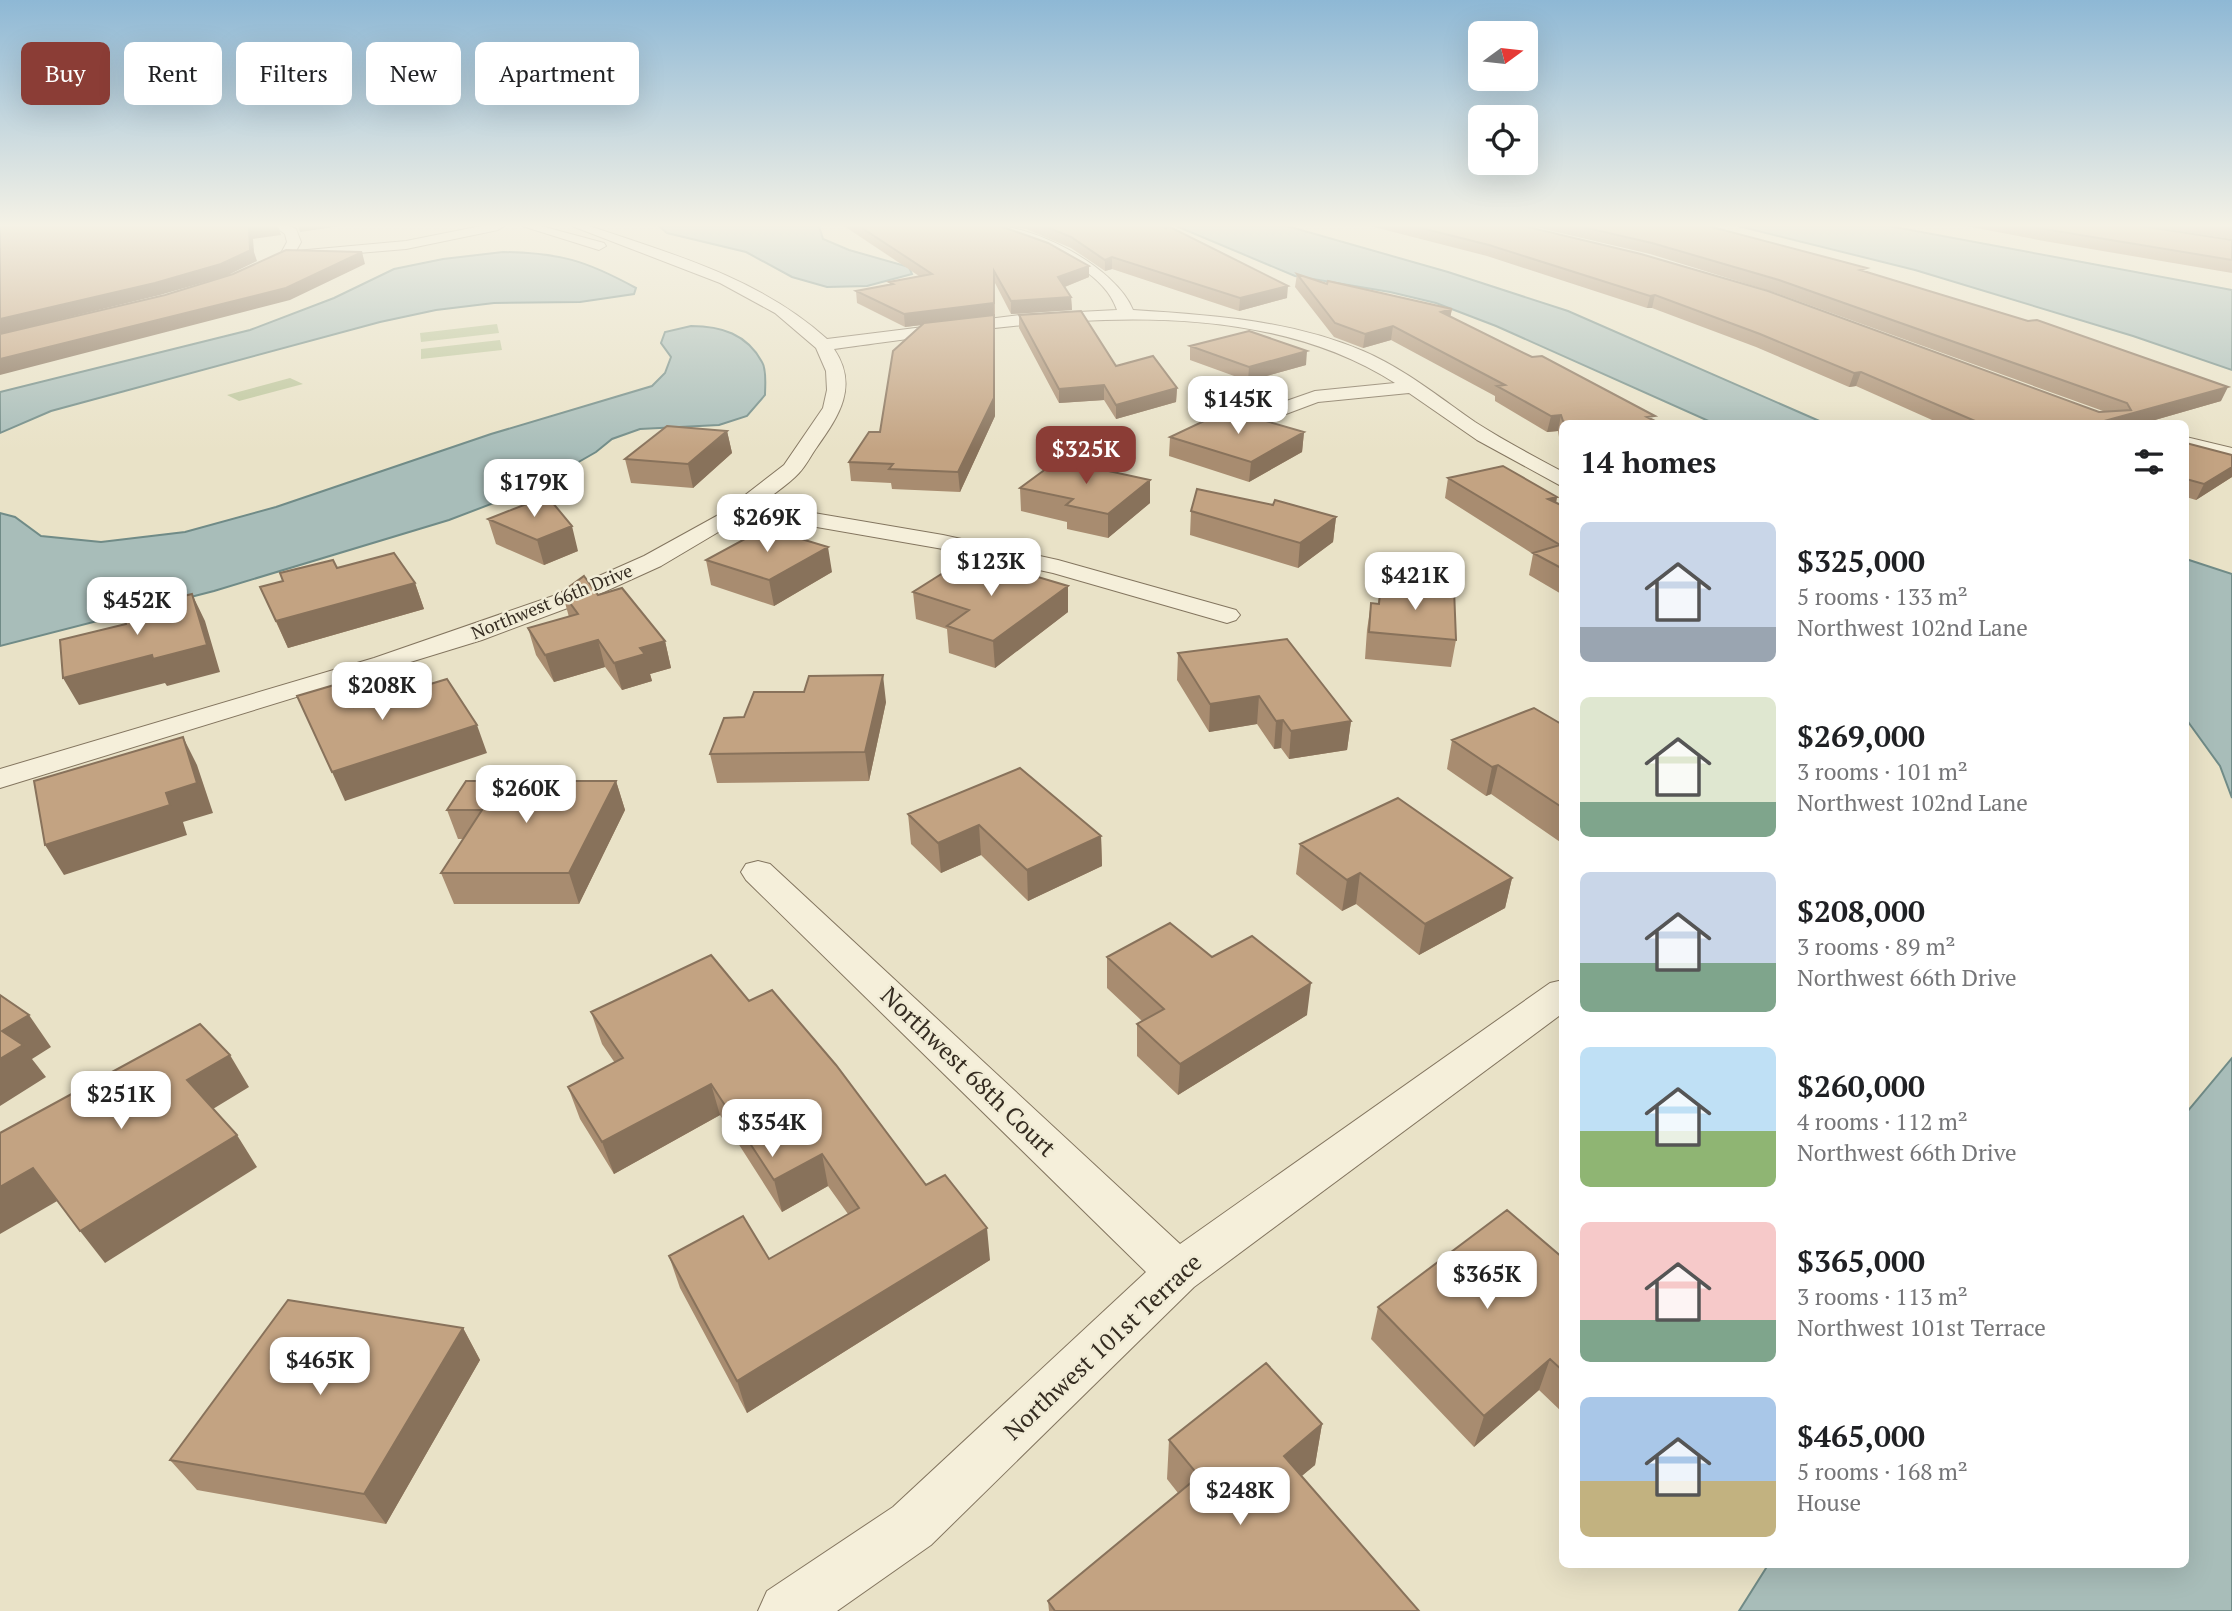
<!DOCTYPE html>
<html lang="en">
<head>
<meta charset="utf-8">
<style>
  body { margin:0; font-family:"PT Serif",serif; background:#f2f2f2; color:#202124; height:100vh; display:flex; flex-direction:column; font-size:26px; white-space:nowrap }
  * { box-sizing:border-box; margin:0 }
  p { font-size:23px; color:#757577 }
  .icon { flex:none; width:38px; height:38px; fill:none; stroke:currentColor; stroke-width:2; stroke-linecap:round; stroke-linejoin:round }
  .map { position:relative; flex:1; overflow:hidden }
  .side { position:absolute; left:1559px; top:420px; width:630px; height:1148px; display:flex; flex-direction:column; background:#fff; border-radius:10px; box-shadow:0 7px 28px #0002 }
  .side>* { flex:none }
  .banner { position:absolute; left:21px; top:42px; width:665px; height:63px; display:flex; gap:14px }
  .needle { width:46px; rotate:75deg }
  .tools { position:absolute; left:1468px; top:21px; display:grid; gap:14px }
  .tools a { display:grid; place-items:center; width:70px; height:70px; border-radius:10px; background:#fff; box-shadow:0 7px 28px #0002; font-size:35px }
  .price { position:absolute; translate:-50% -60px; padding:0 16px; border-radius:14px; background:#fff; color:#222; font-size:23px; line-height:46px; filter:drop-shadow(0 2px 4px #0008) }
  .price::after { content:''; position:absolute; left:50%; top:42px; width:21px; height:16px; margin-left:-10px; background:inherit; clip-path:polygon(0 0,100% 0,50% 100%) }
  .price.selected { background:#8b3d36; color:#fff }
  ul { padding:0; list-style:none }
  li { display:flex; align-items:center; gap:21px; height:175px; padding:0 21px }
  li span { display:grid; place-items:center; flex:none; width:196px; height:140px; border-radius:10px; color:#555 }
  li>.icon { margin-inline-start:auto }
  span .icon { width:84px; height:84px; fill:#fffc; stroke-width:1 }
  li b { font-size:30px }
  h2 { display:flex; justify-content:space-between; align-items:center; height:84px; padding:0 21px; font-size:30px }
  .tag { padding:0 24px; border-radius:10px; background:#fff; box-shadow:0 7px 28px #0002; font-size:24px; line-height:63px }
  .tag.selected { background:#8b3d36; color:#fff }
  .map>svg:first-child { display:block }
</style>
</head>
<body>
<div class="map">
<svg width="2232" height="1611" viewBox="0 0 2232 1611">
  <rect width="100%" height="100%" fill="#e9e2c7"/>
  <path fill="#bdc69c" d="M497 324 499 333 421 342 420 333Z
    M500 340 502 350 421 359V349Z
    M290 378 303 384 239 401 227 395Z"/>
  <path fill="#a8bdb9" stroke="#708b87" stroke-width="2" d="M659 226H819L823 239 849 250 909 267 912 274 867 286 827 287 792 277 746 252 667 233Z
    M1176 226H1287L1448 272 1568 311 1824 423H1713L1496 326 1436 303 1390 292 1295 276Z
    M1738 226H1889L2232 290V370L2133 336 1915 270Z
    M503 252C560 253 585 260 636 288L634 294 580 302 494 303 436 310 380 322 51 411 0 433V392L250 330 334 298 394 269 443 259Z
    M691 326C721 326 747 334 762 362 767 370 765 386 765 395L747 416 719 425 640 429 612 439 596 452 533 488 449 520 214 591 0 646V513L15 517 41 536 101 542 185 532 276 507 491 434 652 386 665 373 671 357 661 343 665 332Z
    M2186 559 2232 574V798L2220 766 2186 719Z
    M2232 1058V1611H1739L1768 1565 2186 1564V1113Z"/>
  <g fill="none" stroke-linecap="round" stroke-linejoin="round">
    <defs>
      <path id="street" d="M274 226H289L296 229 301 242 296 251 406 241 481 226H504L498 230 406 249 299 258 293 256 287 259 280 255 287 242 285 234Z
        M522 226H541L604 243 606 246 599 250Z
        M572 226H589C673 254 761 279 827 339L1021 315 1117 310C1104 272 1057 254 1022 241 1010 237 995 234 987 226 1030 222 1116 267 1133 310 1211 315 1290 320 1363 351 1403 368 1439 397 1475 422 1503 440 1533 456 1563 472V487L1477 440 1409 393 1318 402 1286 414H1272L1270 410 1272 406 1315 391 1395 383C1237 282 1009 326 834 349 859 386 839 416 817 447 811 455 806 466 799 473 788 485 773 494 761 504L943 535 1058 560 1236 610 1240 615 1236 620 1227 623 1053 573 943 549 747 515 661 566 573 606 482 640 0 788V769L374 658 556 595 644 556 722 513 784 465 823 408 827 390 826 371 816 348 775 313 720 283Z
        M2186 437 2232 448V460L2186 449Z
        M758 861 770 864 1180 1244 1550 983 1563 980V1013L1194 1287 931 1545 837 1611H758L767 1591 893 1507 1146 1272 746 880 741 872 746 864Z"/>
    </defs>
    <use href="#street" stroke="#83755f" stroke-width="2"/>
    <use href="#street" fill="#f5efda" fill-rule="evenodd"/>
  </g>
  <path fill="#a88c70" d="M844 226H1000L1089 277 1065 287 1071 297 1072 310 1011 314 995 283V416L960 492 892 489 891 483 851 481 849 462 880 432 922 325 905 327 857 303 856 291 890 284 889 282 919 276Z
    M1002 226H1160L1287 298 1239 311 1112 269 1105 271 1071 248 1026 229Z
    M1370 226H1524L2099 412 2103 411 1776 293 1650 254 1531 226H1708L1866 271 2221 401 2141 424H1941L1856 386 1849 387 1756 347 1652 308H1647L1487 256Z
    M1966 226H2141L2232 240V273L2044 241Z
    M2147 226H2232V239Z
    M1297 274 1327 284 1452 309 1450 317 1661 424H1563V439L1559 437 1558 431 1547 432 1495 401V396L1391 340 1363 348 1334 337 1295 287Z
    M1019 315 1116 366 1177 388 1176 402 1116 419 1104 400 1059 403 1019 328Z
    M1190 346 1306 365 1248 381 1190 360Z
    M727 431 732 453 693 488 631 483 625 459Z
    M1304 432 1302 452 1249 482 1169 456 1170 437Z
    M2186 443 2232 455V477L2196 500 2186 497Z
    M1448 478 1557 497 1556 503 1563 506V595L1529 575 1533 554 1445 498Z
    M1020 488 1150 503 1108 538 1067 529V522L1021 511Z
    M1273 505 1336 517 1333 542 1298 568 1190 535 1191 511Z
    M488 519 578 551 544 565 496 544Z
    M706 560 832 572 774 606 711 585Z
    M337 568 415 583 424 609 288 648 260 587Z
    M979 574 1068 586V612L995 668 949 653 947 629 916 619 913 592Z
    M1381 583 1456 640 1451 667 1365 659 1367 630 1371 603 1378 604Z
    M562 592 598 595 665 641 671 668 650 674 652 681 622 690 605 667 554 682 536 655 528 628 569 617Z
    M1178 653 1351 721 1347 750 1289 759 1281 748 1274 749 1257 724 1209 732 1177 680Z
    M886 702 869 781 717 783 710 754 744 717Z
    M1563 725V844L1491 794 1486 796 1447 769 1452 740Z
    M616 781 625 810 579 904H454L441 873 463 839H458L447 810Z
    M908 814 1101 836 1102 866 1028 901 981 855 941 873 911 844Z
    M1300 844 1512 878 1505 908 1419 955 1356 904 1342 911 1296 874Z
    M1107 957H1212L1307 1015 1178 1095 1137 1056V1024L1142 1021 1107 988Z
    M749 1001 926 1185 990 1260 747 1413 680 1288 669 1256 769 1259 848 1214 828 1186 782 1212 720 1115 614 1174 580 1119 568 1087 615 1063 602 1044 591 1012Z
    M1563 1258V1413L1539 1390 1474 1447 1371 1339 1378 1307Z
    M463 1328 480 1360 386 1524 197 1490 170 1460Z
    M1322 1424 1315 1465 1301 1476 1419 1611H1049L1048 1601 1178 1493 1167 1479 1169 1440Z"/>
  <path fill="#88725b" d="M264 226H278L281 235 253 239 254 252 257 261 226 276 160 295 0 334V319L249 228Z
    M298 226H340L300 232Z
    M362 252 365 264 290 300 0 375V359Z
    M1112 257V269L1105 271V260Z
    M1089 266V277L1059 289 1058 277Z
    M994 271 995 416 960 492 958 472 994 316 905 327 904 314Z
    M1288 286 1287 298 1239 311 1240 298Z
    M1655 295 1652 308H1647L1650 296Z
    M1071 297 1072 310 1011 314V301Z
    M1452 309 1449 323 1441 312Z
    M1393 326 1391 340 1363 348 1365 334Z
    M1307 351 1306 365 1248 381 1249 367Z
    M1861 372 1856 386 1849 387 1854 373Z
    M1104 385V400L1059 403V389Z
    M2228 387 2221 401 2141 424H2103L2104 421Z
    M1177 388 1176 402 1116 419V405Z
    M1561 415 1558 431 1547 432 1551 416Z
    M727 431 732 453 693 488 688 464Z
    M1304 432 1302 452 1249 482 1251 462Z
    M2232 467V477L2196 500 2204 484Z
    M1150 480V503L1108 538V514Z
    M1557 497 1553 518 1548 499Z
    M1336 517 1333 542 1298 568 1300 543Z
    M572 526 578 551 544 565 537 540Z
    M828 547 832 572 774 606 769 580Z
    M415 583 424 609 288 648 276 621Z
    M1068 586V612L995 668 993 641Z
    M192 594 205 621 220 672 167 686 165 683 79 705 63 678Z
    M598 640 605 667 554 682 545 655Z
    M665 641 671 668 650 674 652 681 622 690 614 663 640 648Z
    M883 675 886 702 869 781 865 752Z
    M1259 696 1257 724 1209 732 1210 704Z
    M1283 720 1281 748 1274 749 1276 721Z
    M1351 721 1347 750 1289 759 1291 731Z
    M477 725 487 753 345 801 332 772Z
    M183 737 197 765 213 813 183 822 187 835 64 875 45 845 166 793Z
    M1498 765 1491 794 1486 796 1492 767Z
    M616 781 625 810 579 904 569 873Z
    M979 825 981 855 941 873 938 843Z
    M1101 836 1102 866 1028 901 1027 870Z
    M1360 873 1356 904 1342 911 1347 880Z
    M1512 878 1505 908 1419 955 1425 924Z
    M1311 983 1307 1015 1178 1095 1180 1064Z
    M29 1015 51 1047 32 1059 46 1077 0 1106V1059L2 1031Z
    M230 1055 249 1087 208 1112 187 1080Z
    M711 1084 720 1115 614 1174 602 1142Z
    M237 1135 257 1167 105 1263 80 1231Z
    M822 1154 828 1186 782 1212 774 1180Z
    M33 1168 59 1200 0 1234V1187Z
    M987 1228 990 1260 747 1413 737 1381Z
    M463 1328 480 1360 386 1524 364 1494Z
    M1550 1359 1539 1390 1474 1447 1484 1416Z
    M1322 1424 1315 1465 1278 1496 1284 1456Z"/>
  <path fill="#c3a382" stroke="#88725b" stroke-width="2" d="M0 226H264L249 228 250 249H253L221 264 155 283 0 319Z
    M859 226H1000L1048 243 1089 266 1058 277 1071 297 1011 301 994 271V303L904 314 856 291 893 284 889 282 932 274Z
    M1044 226H1160L1166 228V226H1168L1288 286 1240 298 1112 257 1105 260 1071 237Z
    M1413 226H1524L1641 254 1768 291 2099 412 2131 410 2127 403 1779 280 1652 243 1578 226H1708L1867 268 1860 270 2028 321 2037 320 2228 387 2104 421 2114 424H1982L1861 372 1854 373 1760 334 1655 295 1650 296 1489 245Z
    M2026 226H2141L2232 240V260Z
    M286 250 362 252 286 288 0 359V334L165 295 233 274Z
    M1297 274 1327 284 1328 281 1452 309 1441 312 1532 357 1542 356 1655 416 1647 417 1661 424H1568L1563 421 1561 415 1551 416 1497 386 1505 385 1393 326 1365 334 1335 323Z
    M1081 311 1116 366 1153 356 1177 388 1116 405 1104 385 1059 389 1019 315Z
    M994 315V398L958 472 889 469 893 464 849 462 869 432H880L893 351 924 323Z
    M1249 331 1307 351 1249 367 1190 346Z
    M1231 411 1304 432 1251 462 1170 437 1223 412Z
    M667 426 727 431 688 464 625 459Z
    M2186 443 2232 455V467L2204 484 2186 479Z
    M1058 460 1150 480 1108 514 1066 505 1073 499 1020 488Z
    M1503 466 1557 497 1548 499 1563 506V569L1533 553 1560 545 1448 478Z
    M1197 489 1273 505 1275 500 1336 517 1300 543 1191 511Z
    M547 496 572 526 537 540 488 519Z
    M765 528 828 547 769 580 706 560Z
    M394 553 415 583 276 621 260 587 283 581 280 573 333 560 337 568Z
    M994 564 1068 586 993 641 947 626 969 610 913 592 954 566 979 574Z
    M584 576 598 595 622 588 665 641 640 648 645 654 614 663 598 640 545 655 528 628 578 614 562 592Z
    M1381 583 1454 589 1456 640 1369 632 1371 603 1379 604Z
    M192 594 207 645 153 659 152 655 63 678 60 640 126 624 123 611Z
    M1287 639 1351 721 1291 731 1283 720 1276 721 1259 696 1210 704 1178 653Z
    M883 675 865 752 710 754 724 718 744 717 754 692H804L809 676Z
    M447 679 477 725 332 772 297 696 341 683 354 707Z
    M1534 708 1563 725V808L1498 765 1492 767 1452 740Z
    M183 737 197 783 166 793 170 805 45 845 34 781Z
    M1020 768 1101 836 1027 870 979 825 938 843 908 814Z
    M466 781H616L569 873H441L482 810H447Z
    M1398 798 1512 878 1425 924 1360 873 1347 880 1300 844Z
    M1170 923 1212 957 1252 936 1311 983 1180 1064 1137 1024 1164 1009 1107 957Z
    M711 955 749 1001 772 990 836 1065 926 1185 945 1175 987 1228 737 1381 669 1256 743 1216 769 1259 859 1208 822 1154 774 1180 711 1084 602 1142 568 1087 623 1058 591 1012Z
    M0 995 29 1015 2 1031 23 1045 0 1059Z
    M200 1024 230 1055 187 1080 237 1135 80 1231 33 1168 0 1187V1133Z
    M1507 1210 1563 1258V1371L1550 1359 1484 1416 1378 1307Z
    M288 1300 463 1328 364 1494 170 1460Z
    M1266 1363 1322 1424 1284 1456 1419 1611H1055L1048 1601 1199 1476 1169 1440Z"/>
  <linearGradient id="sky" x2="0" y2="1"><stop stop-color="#8eb8d5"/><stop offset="0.5" stop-color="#f5f2e6"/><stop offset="1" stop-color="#f5f2e6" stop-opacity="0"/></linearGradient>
  <rect width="2232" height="451" fill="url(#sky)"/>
  <g text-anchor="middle" stroke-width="5" stroke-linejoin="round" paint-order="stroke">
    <g font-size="18" fill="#352c21" stroke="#f1ecd6">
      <text transform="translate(552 602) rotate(-22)" y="6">Northwest 66th Drive</text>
    </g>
    <g font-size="24" fill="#352c21" stroke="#f1ecd6">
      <text transform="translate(968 1072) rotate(44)" y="8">Northwest 68th Court</text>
      <text transform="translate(1103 1347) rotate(-43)" y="8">Northwest 101st Terrace</text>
    </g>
  </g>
</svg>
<div class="tools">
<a><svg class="needle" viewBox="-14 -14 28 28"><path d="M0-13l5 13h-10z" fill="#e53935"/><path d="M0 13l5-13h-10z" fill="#757577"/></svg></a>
<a><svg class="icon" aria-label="locate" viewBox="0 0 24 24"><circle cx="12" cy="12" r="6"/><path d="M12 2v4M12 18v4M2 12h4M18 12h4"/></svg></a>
</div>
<b class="price" style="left:1238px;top:436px">$145K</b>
<b class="price selected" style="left:1086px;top:486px">$325K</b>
<b class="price" style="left:534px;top:519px">$179K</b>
<b class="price" style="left:767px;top:554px">$269K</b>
<b class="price" style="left:991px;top:598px">$123K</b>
<b class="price" style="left:1415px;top:612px">$421K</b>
<b class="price" style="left:137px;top:637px">$452K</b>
<b class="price" style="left:382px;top:722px">$208K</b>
<b class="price" style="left:526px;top:825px">$260K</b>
<b class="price" style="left:121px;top:1131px">$251K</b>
<b class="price" style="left:772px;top:1159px">$354K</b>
<b class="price" style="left:1487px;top:1311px">$365K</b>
<b class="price" style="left:320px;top:1397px">$465K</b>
<b class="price" style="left:1240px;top:1527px">$248K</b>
<div class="banner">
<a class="tag selected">Buy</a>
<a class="tag">Rent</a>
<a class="tag">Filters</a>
<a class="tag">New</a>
<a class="tag">Apartment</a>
</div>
<section class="side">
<h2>14 homes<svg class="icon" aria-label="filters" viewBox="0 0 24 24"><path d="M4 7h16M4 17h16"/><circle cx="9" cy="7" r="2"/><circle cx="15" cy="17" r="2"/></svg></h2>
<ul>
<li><span style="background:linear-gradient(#c9d6e8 75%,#9aa5b1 0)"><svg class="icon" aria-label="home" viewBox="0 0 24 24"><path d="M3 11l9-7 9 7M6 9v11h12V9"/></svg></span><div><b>$325,000</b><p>5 rooms · 133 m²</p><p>Northwest 102nd Lane</p></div></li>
<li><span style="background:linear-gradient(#dfe7d0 75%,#7fa58c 0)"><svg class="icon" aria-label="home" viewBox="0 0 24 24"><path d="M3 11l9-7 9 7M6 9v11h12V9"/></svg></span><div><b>$269,000</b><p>3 rooms · 101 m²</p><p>Northwest 102nd Lane</p></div></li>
<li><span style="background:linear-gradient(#c9d6e8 65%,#7fa58c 0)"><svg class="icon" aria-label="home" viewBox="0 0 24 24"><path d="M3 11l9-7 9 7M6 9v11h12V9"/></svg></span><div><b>$208,000</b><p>3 rooms · 89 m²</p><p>Northwest 66th Drive</p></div></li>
<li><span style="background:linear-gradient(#bfe0f5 60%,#8fb573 0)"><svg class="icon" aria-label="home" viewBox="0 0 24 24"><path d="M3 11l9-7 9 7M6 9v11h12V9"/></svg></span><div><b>$260,000</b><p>4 rooms · 112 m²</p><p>Northwest 66th Drive</p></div></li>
<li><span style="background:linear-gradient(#f6c9c9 70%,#7fa58c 0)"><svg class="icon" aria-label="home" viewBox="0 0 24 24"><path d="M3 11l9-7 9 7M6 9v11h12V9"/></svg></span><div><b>$365,000</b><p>3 rooms · 113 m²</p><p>Northwest 101st Terrace</p></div></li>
<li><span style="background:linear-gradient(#a9c7e8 60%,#c2b280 0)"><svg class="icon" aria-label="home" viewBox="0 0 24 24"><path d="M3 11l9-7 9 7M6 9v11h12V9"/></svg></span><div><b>$465,000</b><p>5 rooms · 168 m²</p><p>House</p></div></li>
</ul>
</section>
</div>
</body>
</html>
